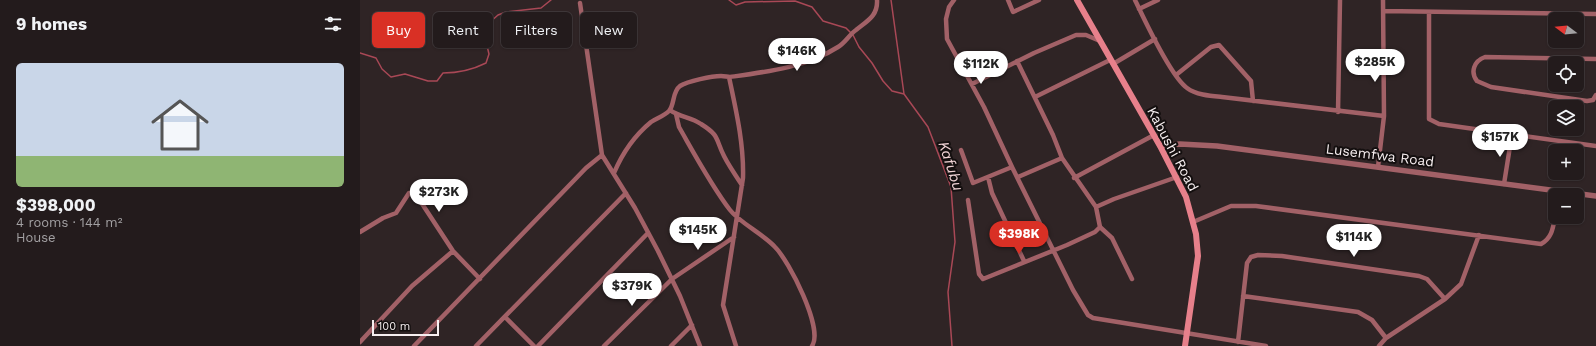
<!DOCTYPE html>
<html lang="en">
<head>
<meta charset="utf-8">
<style>
  body { margin:0; font-family:"Work Sans",sans-serif; background:#2b2425; color:#f1f3f6; height:100vh; display:flex; flex-direction:column; font-size:15px; white-space:nowrap }
  * { box-sizing:border-box; margin:0 }
  p { font-size:13px; color:#a3a1a3 }
  .icon { flex:none; width:22px; height:22px; fill:none; stroke:currentColor; stroke-width:2; stroke-linecap:round; stroke-linejoin:round }
  .map { position:relative; flex:1; overflow:hidden }
  .sheet { display:flex; flex-direction:column; background:#231b1c; width:360px }
  .sheet>* { flex:none }
  .hud { position:absolute; left:12px; top:12px; width:380px; height:36px; display:flex; gap:8px }
  .needle { width:26px; rotate:286deg }
  .controls { position:absolute; left:1188px; top:12px; display:grid; gap:8px }
  .controls a { display:grid; place-items:center; width:36px; height:36px; border-radius:6px; background:#231b1c; box-shadow:0 1px 3px #0004,0 0 0 1px #40393b; font-size:20px }
  .scale { position:absolute; left:12px; bottom:10px; width:67px; box-sizing:border-box; padding-left:4px; border:2px solid #f7eff0; border-top:0; font-size:11px; line-height:14px; white-space:nowrap; color:#f7eff0; -webkit-text-stroke:3px #140f0f; paint-order:stroke }
  .price { position:absolute; translate:-50% -34px; padding:0 9px; border-radius:14px; background:#fff; color:#222; font-size:13px; line-height:26px; filter:drop-shadow(0 1px 2px #0008) }
  .price::after { content:''; position:absolute; left:50%; top:24px; width:12px; height:9px; margin-left:-6px; background:inherit; clip-path:polygon(0 0,100% 0,50% 100%) }
  .price.active { background:#d93025; color:#fff }
  ul { padding:0; list-style:none }
  li { display:grid; align-content:center; gap:8px; height:212px; padding:0 16px }
  li span { display:grid; place-items:center; height:124px; border-radius:6px; color:#555 }
  li>.icon { margin-inline-start:auto }
  span .icon { width:72px; height:72px; fill:#fffc; stroke-width:1 }
  li b { font-size:17px }
  h2 { display:flex; justify-content:space-between; align-items:center; height:48px; padding:0 16px; font-size:17px }
  .tag { padding:0 14px; border-radius:6px; background:#231b1c; box-shadow:0 1px 3px #0004,0 0 0 1px #40393b; font-size:14px; line-height:36px }
  .tag.active { background:#d93025; color:#fff }
  main { display:flex; flex:1; min-height:0 }
  .map>svg:first-child { display:block }
</style>
</head>
<body>
<main>
<section class="sheet">
<h2>9 homes<svg class="icon" aria-label="filters" viewBox="0 0 24 24"><path d="M4 7h16M4 17h16"/><circle cx="9" cy="7" r="2"/><circle cx="15" cy="17" r="2"/></svg></h2>
<ul>
<li><span style="background:linear-gradient(#c9d6e8 75%,#8fb573 0)"><svg class="icon" aria-label="home" viewBox="0 0 24 24"><path d="M3 11l9-7 9 7M6 9v11h12V9"/></svg></span><div><b>$398,000</b><p>4 rooms · 144 m²</p><p>House</p></div></li>
</ul>
</section>
<div class="map">
<svg width="1236" height="346" viewBox="0 0 1236 346">
  <rect width="100%" height="100%" fill="#2f2425"/>
  <g fill="none" stroke-linecap="round" stroke-linejoin="round">
    <path stroke="#a94856" stroke-width="1.5" d="M369 0 376 5 385 2 435 1 452 7 463 21 486 28 493 35 499 47 512 63 523 81 532 91 544 94
      M531 0 544 94 568 127 591 187 595 242 588 292 592 346
      M0 53 16 58 22 69 31 77 45 74 68 81H77L83 73C99 73 112 70 126 63L129 54 124 34 129 23 138 15 146 12 181 8 191 0"/>
    <path stroke="#a26167" stroke-width="4.5" d="M594 0 589 7 586 19 587 39 624 107 652 167
      M648 0 653 12 679 0
      M775 0C784 19 811 77 827 88 836 95 851 96 862 97L1024 116
      M220 3 242 155 275 208 298 251 320 296 340 346
      M779 9 798 0
      M1023 11 1236 14
      M1069 12V119L1079 124 1236 146
      M1236 59 1125 57C1114 61 1110 72 1117 81L1131 87 1227 101 1233 100 1236 95
      M753 64 795 39
      M816 75 851 47 859 45 891 81 893 101
      M369 77C376 110 384 144 383 178L363 305 376 346
      M612 84 674 53 716 35H726L740 41
      M675 97 750 60
      M310 110C319 117 331 117 341 124 360 136 355 138 364 156 369 166 376 176 382 185
      M978 112 980 0
      M316 114 319 127C335 155 351 185 370 210 380 223 403 234 415 247 429 261 464 329 452 346
      M601 150 613 183 652 167 713 290 728 315 733 318 906 346
      M1018 167 1024 116 1023 0
      M254 173C262 154 274 136 291 122 297 118 304 116 309 111 315 104 312 92 320 86 328 81 352 76 361 76 365 76 367 77 370 77 406 72 447 67 478 47 485 43 489 35 496 30 507 21 518 16 517 0
      M628 177 632 193 664 261
      M658 177 702 158
      M714 178 794 135
      M1144 184 1152 134
      M608 200 619 274 623 279 707 245 735 232 740 227 736 207 702 158 693 135 657 61
      M736 207 754 199 817 177
      M833 222 871 206H896L1181 244C1192 238 1193 228 1195 217
      M740 227 752 238 772 279
      M0 232 23 218 36 213 49 193H55L93 251 120 279
      M883 296 998 312 1012 320 1026 338
      M145 317 174 346
      M0 342 52 286 93 251
      M878 342 887 263 891 257 898 255 922 256 1059 276 1067 279 1085 299
      M54 346 226 168 242 155
      M116 346 266 193
      M178 346 287 234
      M244 346 312 279 374 237
      M311 346 332 325
      M1019 346 1026 338 1085 299 1101 284 1119 235"/>
    <path stroke="#a26167" stroke-width="5.5" d="M800 146 820 144 857 146 1236 196"/>
    <path stroke="#e7808b" stroke-width="6" d="M717 0 800 146 826 197 836 234 838 256 825 346"/>
  </g>
  <g text-anchor="middle" stroke-width="4" stroke-linejoin="round" paint-order="stroke">
    <g font-size="14" fill="#f7eff0" stroke="#140f0f">
      <text transform="translate(813 149) rotate(62)" y="5">Kabushi Road</text>
      <text transform="translate(1020 155) rotate(7)" y="5">Lusemfwa Road</text>
    </g>
    <g font-size="15" font-style="italic" fill="#f0d3d5" stroke="#140f0f">
      <text transform="translate(591 166) rotate(72)" y="5">Kafubu</text>
    </g>
  </g>
</svg>
<div class="controls">
<a><svg class="needle" viewBox="-14 -14 28 28"><path d="M0-13l5 13h-10z" fill="#e53935"/><path d="M0 13l5-13h-10z" fill="#a3a1a3"/></svg></a>
<a><svg class="icon" aria-label="locate" viewBox="0 0 24 24"><circle cx="12" cy="12" r="6"/><path d="M12 2v4M12 18v4M2 12h4M18 12h4"/></svg></a>
<a><svg class="icon" aria-label="layers" viewBox="0 0 24 24"><path d="M12 4l9 5-9 5-9-5zM3 14l9 5 9-5"/></svg></a>
<a>+</a>
<a>−</a>
</div>
<div class="scale">100 m</div>
<b class="price" style="left:437px;top:72px">$146K</b>
<b class="price" style="left:1015px;top:83px">$285K</b>
<b class="price" style="left:621px;top:85px">$112K</b>
<b class="price" style="left:1140px;top:158px">$157K</b>
<b class="price" style="left:79px;top:213px">$273K</b>
<b class="price" style="left:338px;top:251px">$145K</b>
<b class="price active" style="left:659px;top:255px">$398K</b>
<b class="price" style="left:994px;top:258px">$114K</b>
<b class="price" style="left:272px;top:307px">$379K</b>
<div class="hud">
<a class="tag active">Buy</a>
<a class="tag">Rent</a>
<a class="tag">Filters</a>
<a class="tag">New</a>
</div>
</div>
</main>
</body>
</html>
